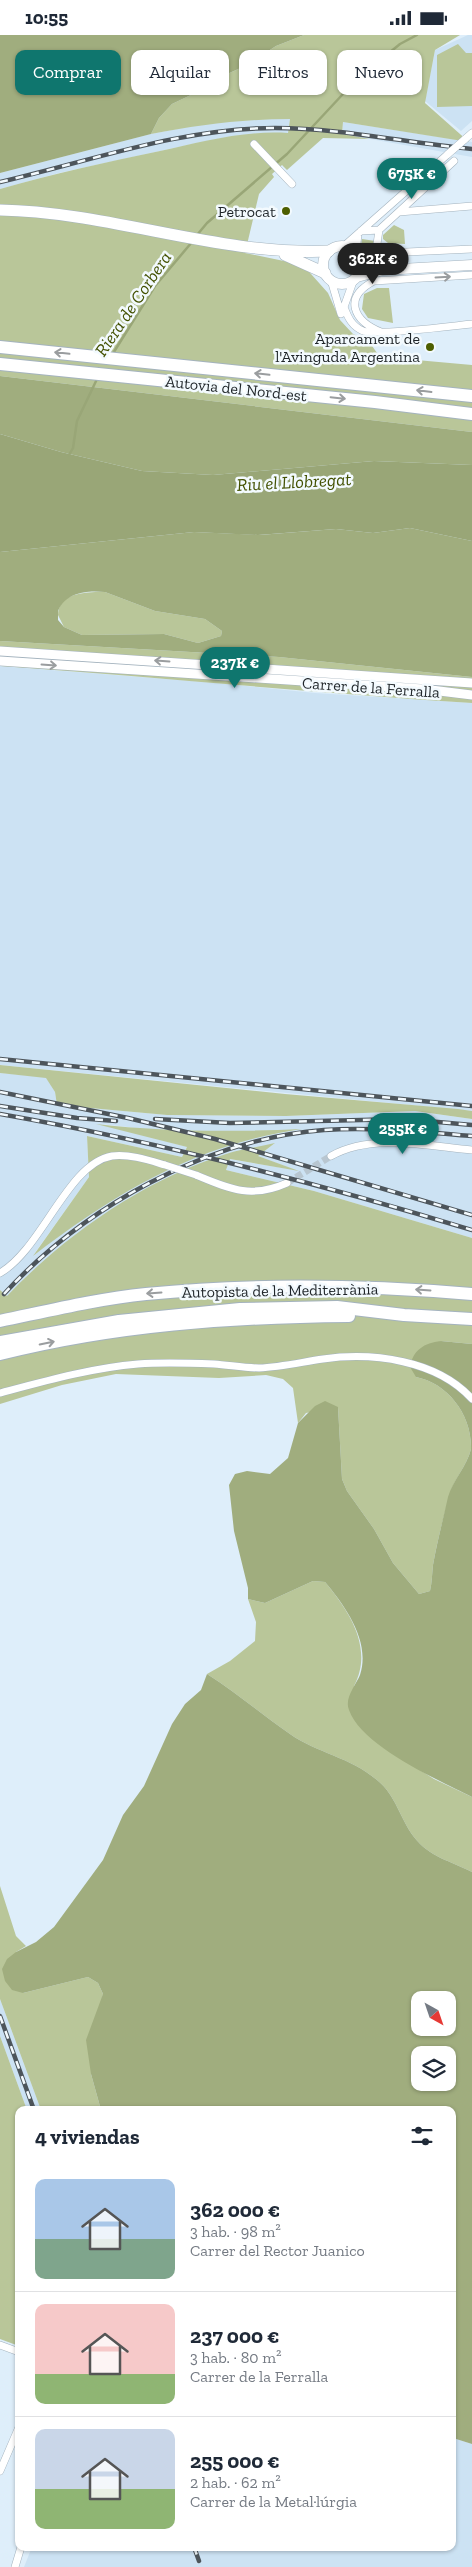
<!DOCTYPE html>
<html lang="es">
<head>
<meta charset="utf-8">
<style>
  body { margin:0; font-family:"Zilla Slab",serif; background:#f6f6f7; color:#1f2937; height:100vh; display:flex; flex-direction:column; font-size:19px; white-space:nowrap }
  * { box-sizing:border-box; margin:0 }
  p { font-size:16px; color:#747a83 }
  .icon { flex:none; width:28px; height:28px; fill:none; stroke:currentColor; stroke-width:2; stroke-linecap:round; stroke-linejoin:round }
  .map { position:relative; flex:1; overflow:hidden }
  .drawer { position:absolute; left:15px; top:2071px; width:441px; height:445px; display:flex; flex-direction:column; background:#fff; border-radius:10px; box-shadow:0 1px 4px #0004 }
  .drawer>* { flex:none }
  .hud { position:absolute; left:15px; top:15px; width:442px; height:45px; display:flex; gap:10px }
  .needle { width:32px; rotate:140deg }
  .buttons { position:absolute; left:411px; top:1956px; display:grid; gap:10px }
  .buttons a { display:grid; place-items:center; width:45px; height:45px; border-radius:10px; background:#fff; box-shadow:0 1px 4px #0004; font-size:25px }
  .price { position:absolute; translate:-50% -42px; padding:0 11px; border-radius:18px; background:#0f766e; color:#fff; font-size:16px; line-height:32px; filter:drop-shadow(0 1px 2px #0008) }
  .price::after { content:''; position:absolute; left:50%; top:30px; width:15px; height:11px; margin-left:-8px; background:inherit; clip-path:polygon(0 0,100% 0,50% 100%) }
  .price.selected { background:#222; color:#fff }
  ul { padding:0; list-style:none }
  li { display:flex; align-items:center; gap:15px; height:125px; padding:0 20px }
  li+li { border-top:1px solid #e0e1e3 }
  li span { display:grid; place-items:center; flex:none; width:140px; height:100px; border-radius:10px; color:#555 }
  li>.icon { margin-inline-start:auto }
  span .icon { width:60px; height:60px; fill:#fffc; stroke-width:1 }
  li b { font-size:21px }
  h2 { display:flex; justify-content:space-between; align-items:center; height:60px; padding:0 20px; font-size:21px }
  .chip { padding:0 18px; border-radius:10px; background:#fff; box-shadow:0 1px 4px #0004; font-size:18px; line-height:45px }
  .chip.selected { background:#0f766e; color:#fff }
  .status { display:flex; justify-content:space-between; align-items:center; height:35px; padding:0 25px; background:#fff; direction:ltr }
  .status svg { height:14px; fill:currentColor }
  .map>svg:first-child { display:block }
</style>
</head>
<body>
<div class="status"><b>10:55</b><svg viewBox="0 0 49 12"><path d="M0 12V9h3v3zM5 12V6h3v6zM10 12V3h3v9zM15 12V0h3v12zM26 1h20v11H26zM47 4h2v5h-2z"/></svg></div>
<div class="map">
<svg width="472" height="2532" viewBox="0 0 472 2532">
  <rect width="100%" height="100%" fill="#deeefa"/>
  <path fill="#cce2f3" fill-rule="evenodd" d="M468 0H472V86L461 96 425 66 435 15Z
    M268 84H290L288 98 228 102 197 108 59 138 0 154V138L151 99 208 88Z
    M343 87 472 107V122L342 99Z
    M0 631 217 648 315 658 472 668V1076L0 1030Z
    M0 1038 46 1042 55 1057 57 1070 167 1080 286 1081 415 1076 472 1084V1203L314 1156 226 1135 229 1124 295 1135 258 1121 274 1109 227 1119 27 1241 7 1262 0 1255ZM102 1089 144 1094 234 1097 295 1095 253 1103 208 1117 162 1137 129 1154 73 1189 34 1219 89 1142 87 1101 182 1122 187 1112Z
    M0 1964 41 2075H27L0 2001Z
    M453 2403 472 2409V2532H24L32 2512H452Z"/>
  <path fill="#b9c699" d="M304 0H460L435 15 425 68 469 107 343 87 342 99 370 104 323 103 287 135 282 130 272 139 274 142 259 159 245 218 303 230 328 258 340 285 353 299 368 305 377 318 383 322 472 330V397L0 341V154C53 139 106 127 160 116 201 107 245 95 288 98L290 84C243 84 198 90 151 99L159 83 172 69 195 58 216 44 245 31 276 11Z
    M458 9 466 18H472V71L437 72V20Z
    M394 190 404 195 405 209 388 208 383 204V200Z
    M362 204 375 206 382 218V230C370 227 359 217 362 204Z
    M377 253H389L393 288 368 283 362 274 364 259Z
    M95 557H105L155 576 205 584 222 596 221 601 198 608 164 599 82 600 64 592 58 580C59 560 79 558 95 557Z
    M0 606 279 622 472 642V668C314 658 158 642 0 631Z
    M0 1030 285 1059 458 1074 472 1076V1084L415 1076 286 1081 167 1080 57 1070 55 1057 46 1043 0 1038Z
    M96 1089C165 1097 233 1097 302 1094 197 1109 115 1158 33 1221L89 1142 87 1101 182 1122 187 1112Z
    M275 1108 258 1121 299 1136 230 1124 226 1135 314 1156 472 1203V1309L441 1306 416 1342C447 1348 472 1379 471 1414 467 1431 453 1445 449 1462 443 1484 437 1507 433 1530 432 1539 432 1547 430 1556L419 1559 393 1528 374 1494 347 1456 342 1444 338 1372 306 1378 298 1388 293 1353 283 1344 266 1340 219 1343 116 1339 62 1350 0 1369V1255L7 1261C66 1199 144 1145 226 1119 242 1114 259 1112 275 1108Z
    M313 1546 325 1547C349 1576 374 1613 354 1651L382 1711 434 1744 472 1762V1837C451 1826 429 1822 414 1802 400 1784 396 1760 377 1745 350 1722 317 1718 290 1699 262 1680 236 1657 207 1639L230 1626 255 1606 256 1587 248 1564 265 1568Z
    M0 1851 16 1901 26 1911 16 1917 23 1958 88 1942 98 1948 103 1959 91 2039 101 2075H41L0 1964Z
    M0 2001 27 2075H19V2311L0 2304Z"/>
  <path fill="#a0ad7e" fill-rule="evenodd" d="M0 0H304L276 11 245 31 216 44 195 58 172 69 159 83 151 99 0 138Z
    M0 341 472 397V430L374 426 213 440 142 436 61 417 0 399Z
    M410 493 472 506V642L279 622 0 606V517L194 497 259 500 336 494 373 498ZM105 557 155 576 205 584 222 596 221 601 198 608 164 599 82 600 64 592 58 585V576C66 557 87 555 105 557Z
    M441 1306 472 1309V1762C439 1745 362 1712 349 1675 344 1663 356 1650 360 1640 371 1606 345 1571 325 1547L313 1546 265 1568 248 1564V1553L234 1496 229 1450 235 1439 247 1436 270 1439 288 1423 298 1388 315 1371 325 1366 338 1372 342 1444 347 1456 374 1494 393 1528 419 1559 430 1556C432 1547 432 1539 433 1530 437 1507 443 1485 448 1462 453 1445 467 1431 471 1414 472 1379 447 1348 416 1342L410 1332C413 1315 424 1308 441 1306Z
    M207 1639C236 1657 262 1680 290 1699 317 1718 350 1722 377 1745 396 1760 400 1784 414 1802 429 1822 451 1826 472 1837V2409L453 2403 452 2075H101L91 2039 86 2005 103 1959 98 1948 88 1942 23 1958 12 1955 5 1946 2 1934 7 1924 16 1917 36 1907 54 1892 103 1825 123 1780 144 1751 172 1689 185 1669 201 1655ZM420 1965H448V1992H420ZM420 2020H448V2048H420Z"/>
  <path fill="#99a677" d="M0 399 61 417 142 436 213 440 374 426 472 430V506L410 493 373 498 336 494 258 500 194 497 0 517Z"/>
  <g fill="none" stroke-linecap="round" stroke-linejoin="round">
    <path stroke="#99a677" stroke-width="2.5" d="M197 200 207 188 287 119 357 44 400 9 417 0
      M112 320 155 251 192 207
      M69 420 73 413 77 386 97 344"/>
    <path stroke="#b8c6d0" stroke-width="7" stroke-dasharray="7 3.5" stroke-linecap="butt" d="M287 1148 331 1121"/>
    <defs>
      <path id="minor" d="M464 105 472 98
        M254 109 292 149
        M399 177 472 171
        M379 195 377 209 385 218 472 214
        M361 196 379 195 454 126
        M344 211 448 119
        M356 218 358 199
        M354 244 344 272C348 283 352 291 363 296 376 301 452 291 472 289
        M331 245 341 279
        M381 297C354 286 342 263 374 246L472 240
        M331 1121C372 1098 428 1111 472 1115
        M196 1140C230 1154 251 1164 287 1148
        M0 1238C42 1214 68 1128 112 1121 130 1119 148 1125 165 1130
        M0 1358C45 1346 91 1333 138 1329 163 1327 189 1328 214 1329 229 1330 244 1333 259 1333 281 1332 302 1327 323 1324 373 1317 437 1325 472 1364
        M0 2310 19 2317
        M0 2436 19 2392
        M15 2532 21 2512"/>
      <path id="tertiary" d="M0 616 472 648
        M0 626 423 654 472 660"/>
      <path id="secondary" d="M323 230a19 19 0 1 1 38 0a19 19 0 1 1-38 0Z
        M357 242 383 235 472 230"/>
      <path id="primary" d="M0 175C111 177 219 221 329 216
        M285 220 325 238"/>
      <path id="motorway" d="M0 312 472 361
        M0 329 375 367 472 379
        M0 1286C48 1276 97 1264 146 1259 254 1248 363 1250 472 1259
        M0 1307 119 1286 240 1274 337 1272 404 1280 472 1284
        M0 1319C115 1290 231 1282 349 1281"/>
    </defs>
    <use href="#minor" stroke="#a4b3be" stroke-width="8"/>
    <use href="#tertiary" stroke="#a4b3be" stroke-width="10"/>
    <use href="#secondary" stroke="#a4b3be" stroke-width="11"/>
    <use href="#primary" stroke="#a4b3be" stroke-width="12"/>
    <use href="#motorway" stroke="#a4b3be" stroke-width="14"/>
    <use href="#minor" stroke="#fff" stroke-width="7"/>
    <use href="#tertiary" stroke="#fff" stroke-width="9"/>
    <use href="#secondary" stroke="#fff" stroke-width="10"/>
    <use href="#primary" stroke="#fff" stroke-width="11"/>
    <use href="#motorway" stroke="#fff" stroke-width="12"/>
    <defs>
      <path id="rail" d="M0 147C91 126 181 93 275 93 341 93 407 108 472 114
        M0 1024 472 1071
        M0 1057 128 1083 215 1104 472 1180
        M0 1071 77 1083 116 1086
        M0 1079C160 1107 317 1148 472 1195
        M155 1084 230 1088 404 1084 472 1090
        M4 1259C84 1172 206 1104 324 1095 374 1092 423 1097 472 1101
        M0 1981 34 2075
        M194 2512 199 2526"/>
    </defs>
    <use href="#rail" stroke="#4d555b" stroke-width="4.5"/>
    <use href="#rail" stroke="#f3fafe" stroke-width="2.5" stroke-dasharray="8" stroke-linecap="butt"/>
    <defs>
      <path id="minor-bridge" d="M448 119 464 105
        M165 1130 196 1140"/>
    </defs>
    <use href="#minor-bridge" stroke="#a4b3be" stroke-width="8" stroke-linecap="butt"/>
    <use href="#minor-bridge" stroke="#fff" stroke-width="7"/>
  </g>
  <defs><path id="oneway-shaft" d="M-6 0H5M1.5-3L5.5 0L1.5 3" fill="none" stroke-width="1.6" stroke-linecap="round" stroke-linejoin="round" transform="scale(1.25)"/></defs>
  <g stroke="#9a9d9f">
    <use href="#oneway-shaft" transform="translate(443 242) rotate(-3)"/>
    <use href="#oneway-shaft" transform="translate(62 318) rotate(-174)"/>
    <use href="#oneway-shaft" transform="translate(262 339) rotate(-174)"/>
    <use href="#oneway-shaft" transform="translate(424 356) rotate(-173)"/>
    <use href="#oneway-shaft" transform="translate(338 363) rotate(6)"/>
    <use href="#oneway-shaft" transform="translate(162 626) rotate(-176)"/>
    <use href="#oneway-shaft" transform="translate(49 630) rotate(4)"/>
    <use href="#oneway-shaft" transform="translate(423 1255) rotate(-176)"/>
    <use href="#oneway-shaft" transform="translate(154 1258) rotate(176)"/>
    <use href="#oneway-shaft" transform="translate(47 1308) rotate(-12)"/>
  </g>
  <g fill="#4d5e00" stroke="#f3fafe" stroke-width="2">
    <circle cx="286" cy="176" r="5"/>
    <circle cx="430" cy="312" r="5"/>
  </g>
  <g text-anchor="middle" stroke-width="5" stroke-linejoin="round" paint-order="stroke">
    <g font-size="16" fill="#1f2529" stroke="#f3fafe" text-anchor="end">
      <text x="276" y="182">Petrocat</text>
      <text x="420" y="309">Aparcament de<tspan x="420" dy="18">l'Avinguda Argentina</tspan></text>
    </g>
    <g font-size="16" fill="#1f2529" stroke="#f3fafe">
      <text transform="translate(236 353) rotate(6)" y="6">Autovia del Nord-est</text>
      <text transform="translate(371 652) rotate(4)" y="6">Carrer de la Ferralla</text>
      <text transform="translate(280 1255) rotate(-1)" y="6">Autopista de la Mediterrània</text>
    </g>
    <g font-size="18" font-style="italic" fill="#435102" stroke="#f3fafe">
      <text transform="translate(133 269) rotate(-56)" y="6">Riera de Corbera</text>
      <text transform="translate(294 447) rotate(-3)" y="6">Riu el Llobregat</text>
    </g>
  </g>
</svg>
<div class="buttons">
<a><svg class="needle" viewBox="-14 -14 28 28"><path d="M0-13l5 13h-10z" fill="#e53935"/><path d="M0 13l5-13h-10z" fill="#747a83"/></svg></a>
<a><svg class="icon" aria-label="layers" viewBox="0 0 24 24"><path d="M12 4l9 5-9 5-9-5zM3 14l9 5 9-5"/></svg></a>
</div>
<b class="price" style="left:412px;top:165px">675K €</b>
<b class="price selected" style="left:373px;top:250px">362K €</b>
<b class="price" style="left:235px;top:654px">237K €</b>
<b class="price" style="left:403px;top:1120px">255K €</b>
<div class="hud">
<a class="chip selected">Comprar</a>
<a class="chip">Alquilar</a>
<a class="chip">Filtros</a>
<a class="chip">Nuevo</a>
</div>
<section class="drawer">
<h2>4 viviendas<svg class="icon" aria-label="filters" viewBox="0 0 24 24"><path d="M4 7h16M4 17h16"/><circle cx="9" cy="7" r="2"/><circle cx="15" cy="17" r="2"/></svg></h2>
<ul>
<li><span style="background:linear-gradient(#a9c7e8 60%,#7fa58c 0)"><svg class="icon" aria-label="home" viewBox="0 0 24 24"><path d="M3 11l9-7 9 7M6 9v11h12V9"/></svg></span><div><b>362 000 €</b><p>3 hab. · 98 m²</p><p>Carrer del Rector Juanico</p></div></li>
<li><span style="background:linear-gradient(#f6c9c9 70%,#8fb573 0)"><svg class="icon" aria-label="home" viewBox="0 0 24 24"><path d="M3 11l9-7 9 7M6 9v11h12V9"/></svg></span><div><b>237 000 €</b><p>3 hab. · 80 m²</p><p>Carrer de la Ferralla</p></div></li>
<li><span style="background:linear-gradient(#c9d6e8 60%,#8fb573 0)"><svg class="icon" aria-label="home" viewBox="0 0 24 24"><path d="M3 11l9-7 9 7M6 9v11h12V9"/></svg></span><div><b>255 000 €</b><p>2 hab. · 62 m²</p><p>Carrer de la Metal·lúrgia</p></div></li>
</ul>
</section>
</div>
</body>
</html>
